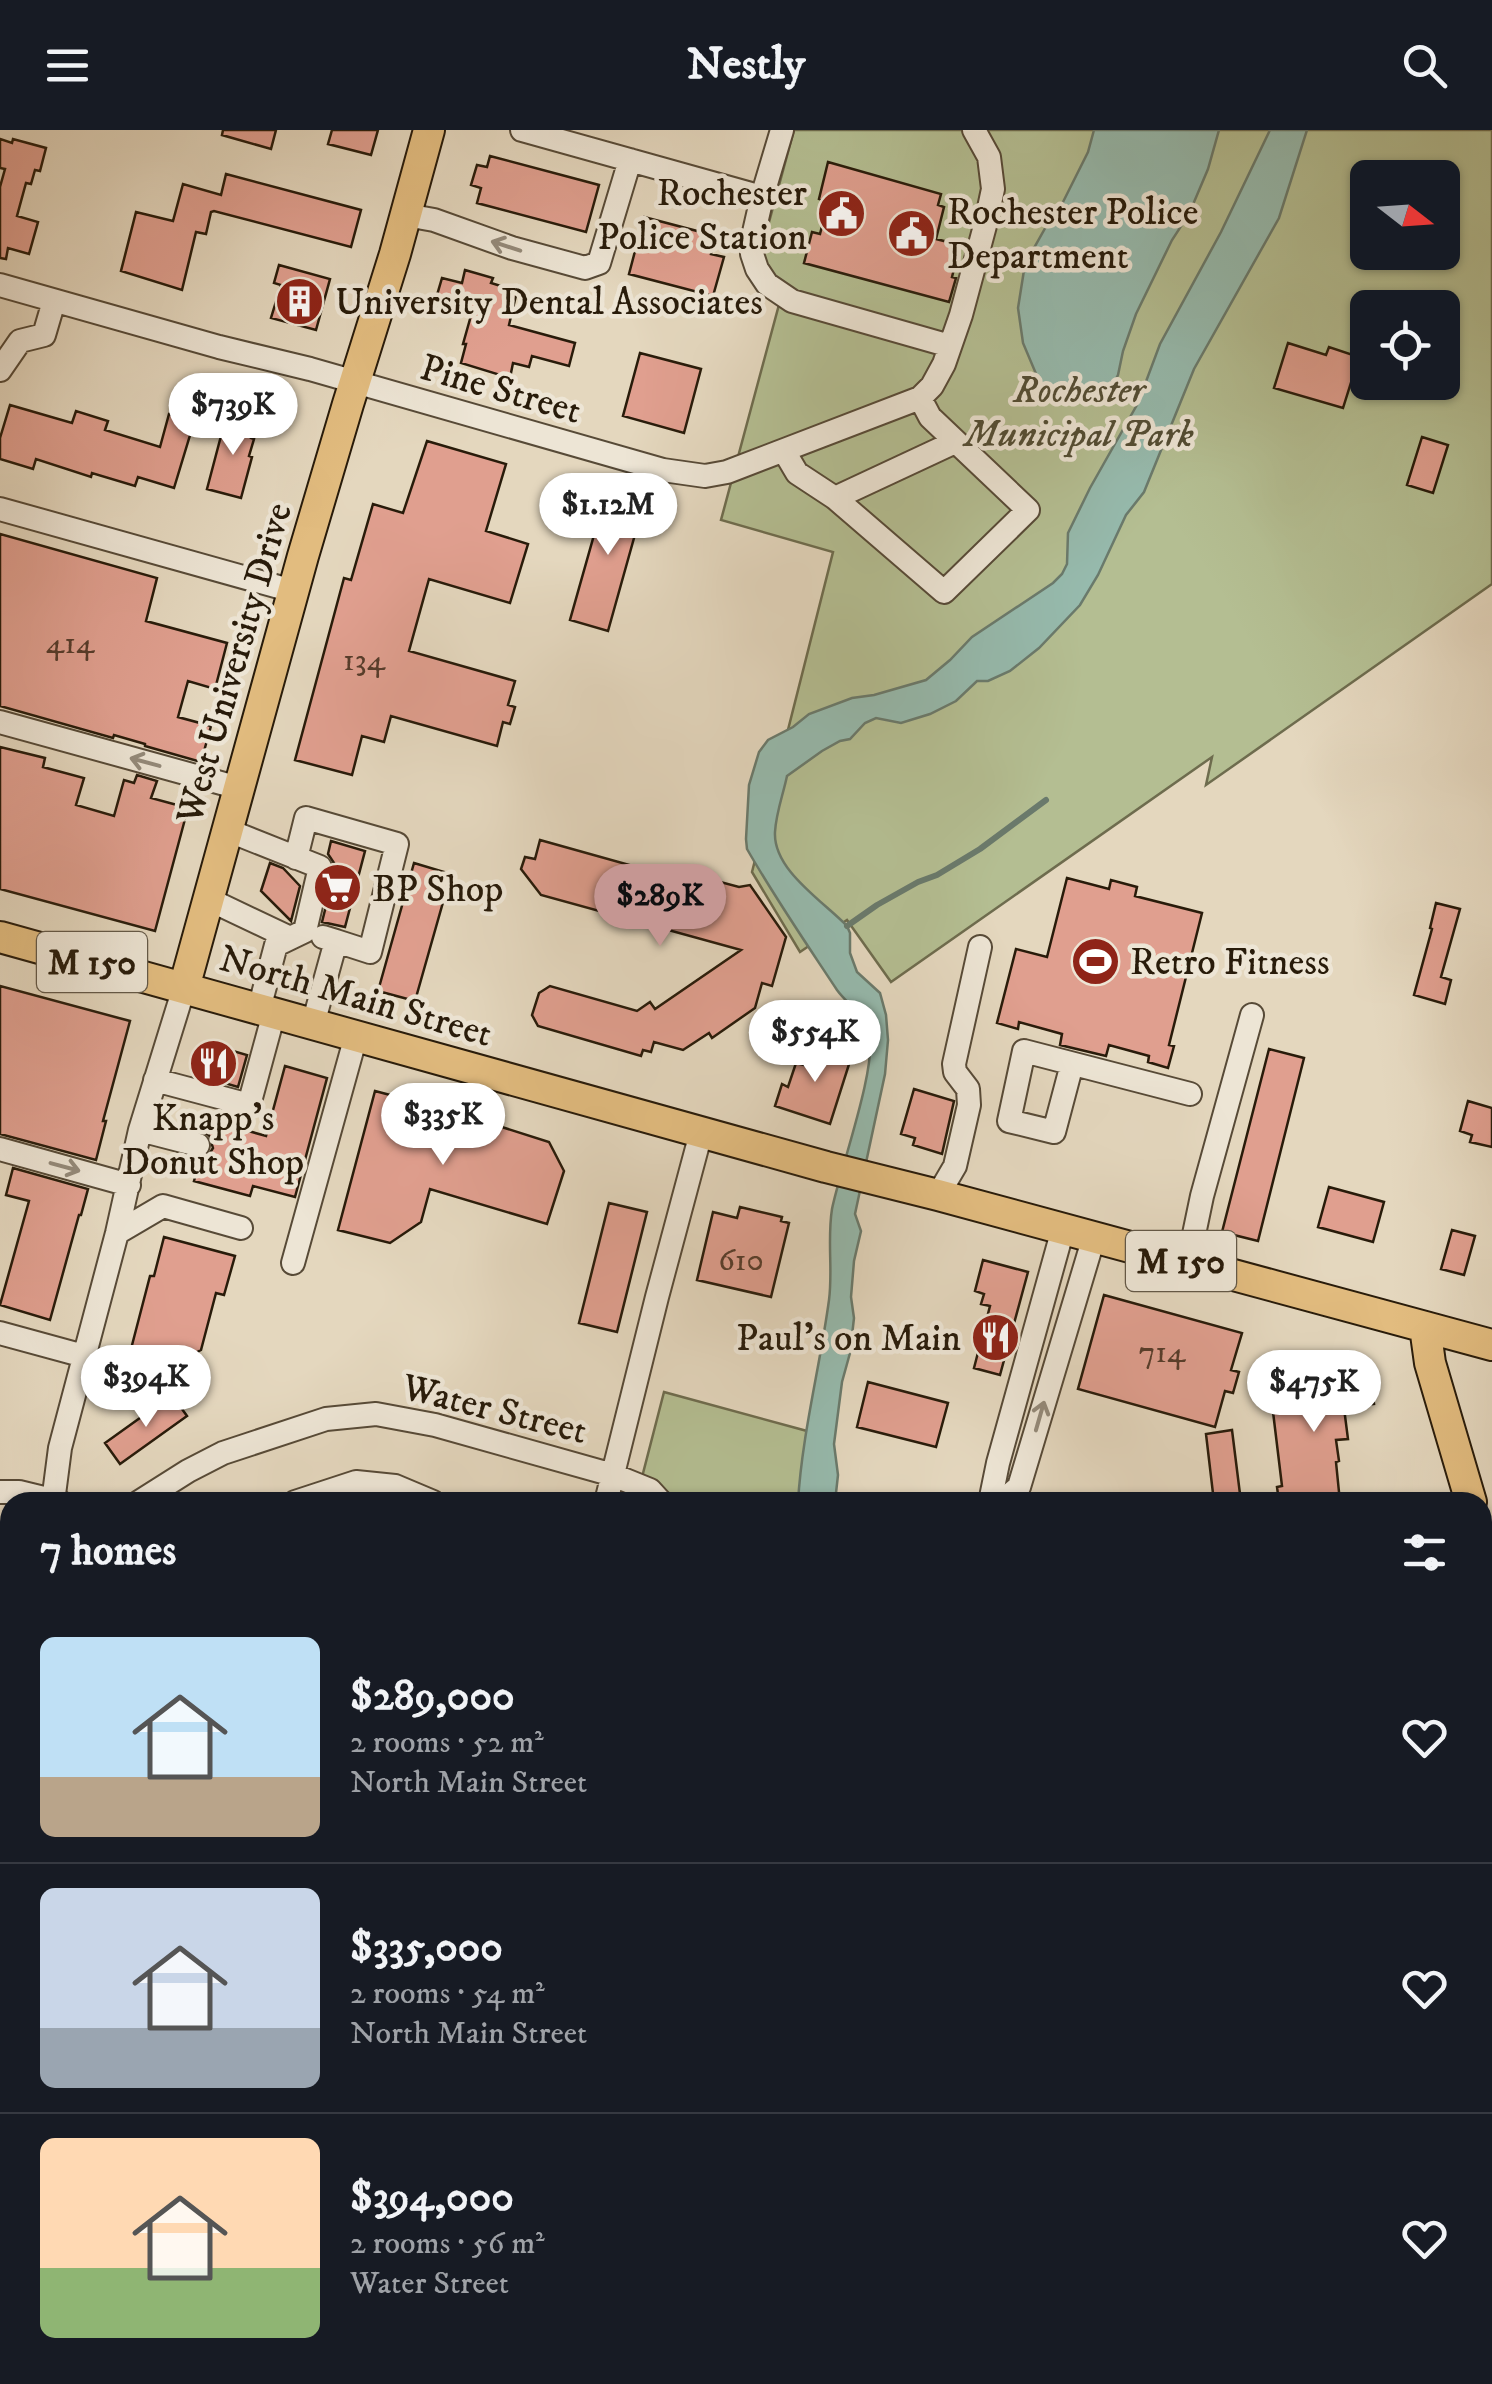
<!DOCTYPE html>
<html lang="en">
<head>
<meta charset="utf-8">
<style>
  body { margin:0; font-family:"IM FELL DW Pica",serif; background:#242831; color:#f1f3f6; height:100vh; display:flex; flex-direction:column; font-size:38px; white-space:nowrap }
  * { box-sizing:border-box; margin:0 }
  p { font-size:32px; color:#9ea1a6 }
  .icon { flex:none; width:55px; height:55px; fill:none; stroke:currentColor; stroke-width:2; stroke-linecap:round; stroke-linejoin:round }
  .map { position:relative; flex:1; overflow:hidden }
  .sheet { position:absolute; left:0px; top:1362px; width:1492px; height:892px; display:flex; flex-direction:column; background:#171b24; border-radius:30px 30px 0 0; box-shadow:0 2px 8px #0004 }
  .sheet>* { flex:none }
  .needle { width:65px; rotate:107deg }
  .buttons { position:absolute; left:1350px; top:30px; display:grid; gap:20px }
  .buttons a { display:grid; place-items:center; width:110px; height:110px; border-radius:15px; background:#171b24; box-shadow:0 2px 8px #0004; font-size:50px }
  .price { position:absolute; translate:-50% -85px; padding:0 22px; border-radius:35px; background:#fff; color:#222; font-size:32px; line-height:65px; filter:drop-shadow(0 2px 5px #0008) }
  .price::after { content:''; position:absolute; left:50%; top:60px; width:30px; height:22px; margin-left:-15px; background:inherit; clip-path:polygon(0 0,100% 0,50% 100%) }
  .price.active { background:#c59692; color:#111 }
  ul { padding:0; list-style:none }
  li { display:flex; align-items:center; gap:30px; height:250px; padding:0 40px }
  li+li { border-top:2px solid #363941 }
  li span { display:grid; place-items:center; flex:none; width:280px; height:200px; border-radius:15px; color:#555 }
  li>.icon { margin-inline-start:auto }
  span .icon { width:120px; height:120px; fill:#fffc; stroke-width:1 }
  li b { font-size:42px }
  h2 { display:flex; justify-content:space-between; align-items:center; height:120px; padding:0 40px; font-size:42px }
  header { display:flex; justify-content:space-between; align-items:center; height:130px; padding:0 40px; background:#171b24; font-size:45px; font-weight:700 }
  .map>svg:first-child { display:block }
</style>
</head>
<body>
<header><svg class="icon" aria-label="menu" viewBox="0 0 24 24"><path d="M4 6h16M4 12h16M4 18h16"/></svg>Nestly<svg class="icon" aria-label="search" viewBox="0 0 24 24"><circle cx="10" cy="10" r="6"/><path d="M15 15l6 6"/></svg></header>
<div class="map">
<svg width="1492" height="2254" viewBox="0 0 1492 2254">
  <rect width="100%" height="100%" fill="#e4d7be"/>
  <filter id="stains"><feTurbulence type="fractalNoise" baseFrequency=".002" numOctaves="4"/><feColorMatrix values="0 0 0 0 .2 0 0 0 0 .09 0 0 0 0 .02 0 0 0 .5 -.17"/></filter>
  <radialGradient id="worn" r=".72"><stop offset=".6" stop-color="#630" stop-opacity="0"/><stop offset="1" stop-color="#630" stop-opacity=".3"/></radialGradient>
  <path fill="#b4be92" stroke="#6e6c4e" stroke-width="2.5" fill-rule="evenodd" d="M794 0H1492V454L1206 655 1212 627 891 852 847 790 800 822 752 742 833 422 721 390 784 156 766 136 762 118ZM1368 48H1442V122H1368ZM1368 178H1442V252H1368Z
    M664 1262 807 1301 798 1372H701L640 1355Z"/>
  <path fill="#96baad" stroke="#6a7a6c" stroke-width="2.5" d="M1094 0H1219L1208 39 1189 84 1172 110 1136 184 1123 221 1118 245 1109 261 1099 271 1085 272 1042 258 1023 213 1018 178 1025 134 1057 77 1061 76 1088 22Z
    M1270 0H1307L1279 88 1194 239 1144 362 1126 385 1098 445 1080 475 1039 518 1010 541 988 551H977L956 571 930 584 901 593 876 588 865 593 850 609 840 611 822 621 787 646C783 665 776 683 775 702 773 740 823 771 847 796L850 803V823L857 842 880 863 886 885 888 910 885 944 855 1084 861 1101 854 1131 851 1167 854 1188 850 1223 842 1252 834 1314 838 1345 835 1372H798C802 1304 820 1237 829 1170 833 1140 827 1110 832 1079 840 1039 878 936 869 902 865 885 847 874 837 860 806 813 775 768 747 719L746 709 749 655 759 622 768 610 793 597 809 584 852 568 874 565 926 550 950 530 972 507 1053 453 1062 444 1067 434 1068 403 1090 358 1138 273 1160 214 1221 102Z"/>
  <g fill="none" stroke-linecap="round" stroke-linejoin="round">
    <path stroke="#6a7a6c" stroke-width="6" d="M847 796 877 775 918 752 937 745 980 719 1046 670"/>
  </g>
  <path fill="#e09f8f" stroke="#281b0a" stroke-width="2.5" d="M223 0H276L271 19 222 5Z
    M332 0H378L371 25 328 14Z
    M0 9 12 13 13 9 46 18 40 41 35 40 31 54 26 53 17 86 38 92 29 124 8 118 6 129 0 128V57L5 39 0 38Z
    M490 26 599 55 586 102 477 73 481 58 471 55 477 35 487 37Z
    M828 32 941 64 938 75 944 77 936 109 960 115 952 147 956 148 949 172 804 133 812 102 820 104 828 72 819 69Z
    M226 44 361 80 351 117 214 81 211 82 206 104 196 102 182 160 121 141 136 82 173 91 183 54 221 65Z
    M644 87 716 106 711 124 724 127 713 166 629 144Z
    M279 135 330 149 316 200 271 188 281 155 274 153Z
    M465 140 493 148 491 153 517 161 509 195 575 213 569 236 532 226 529 237 513 233 510 248 461 233 466 214H463L472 182 435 172 442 148 462 153Z
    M1288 213 1326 225 1329 217 1359 227 1343 278 1274 258Z
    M640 223 701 239 684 303 623 286Z
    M10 275 72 293 76 281 108 291 105 300 160 317 169 284 194 292 174 358 138 347 135 356 92 343 91 347 36 329 33 339 0 329V308Z
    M226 287 255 294 251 308 254 309 249 326 252 327 241 368 207 359Z
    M1422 307 1448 315 1433 363 1407 355Z
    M427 311 506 334 486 401 528 414 510 473 429 449 409 521 515 551 508 575 515 577 510 594 503 592 497 616 391 586 384 612 362 606 352 645 295 630 344 448 351 450 373 374 403 383Z
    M609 352 641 361 635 382 641 383 608 501 570 490Z
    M0 404 157 448 146 491 227 513 215 559 188 551 178 587 211 596 201 632 145 616V614L114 605 113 608 0 576Z
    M0 617 45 628 43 637 84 648 76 675 114 686 124 650 134 653 137 645 157 651 151 668 188 678 155 801 0 759Z
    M540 710 672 747 683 742 739 757 750 755 786 807 772 856 762 853 755 878 712 908 709 903 683 920 654 912 651 922 643 920 641 926 538 896 532 885 539 863 550 856 637 881 650 872 655 879 741 820 541 765 521 739 525 727 535 729Z
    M331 711 365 721 345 797 322 792 335 740 334 733 328 724Z
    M270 733 283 738 300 756 291 791 261 761Z
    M414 733 451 744 415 871 378 861Z
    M1067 748 1109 759 1111 750 1137 757 1135 766 1202 783 1169 915 1174 916 1168 938 1148 932 1149 926 1109 915 1106 926 1060 915 1062 904 1019 892 1018 899 997 893 1016 819 1047 827Z
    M1436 773 1460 779 1441 847 1451 850 1445 874 1414 865 1432 799 1430 798Z
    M0 856 130 891 103 991H106L96 1030 0 1004Z
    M811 915 851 928 830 994 775 976 782 954 788 957 796 933 804 935Z
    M216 916 247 925 238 957 207 948Z
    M1269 919 1304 928 1258 1111 1222 1102Z
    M285 936 327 948 295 1067 253 1056 250 1066 194 1051 200 1030 208 1026 213 1018 209 1005 196 999 199 987 266 1006Z
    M914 959 954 971 942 1024 913 1015 915 1008 901 1004Z
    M375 961 451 981 549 1012 564 1041 547 1094 430 1059 421 1092 390 1113 338 1100Z
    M1468 971 1492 978V1017L1470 1012 1472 1005 1460 1001Z
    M13 1038 88 1059 81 1085H79L50 1190 0 1175 29 1071 6 1065Z
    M1329 1057 1384 1072 1373 1112 1318 1097Z
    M609 1073 647 1082 617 1202 579 1193Z
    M740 1077 782 1087 781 1091 789 1093 771 1167 697 1150 713 1082 737 1088Z
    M1452 1100 1475 1106 1464 1145 1441 1139Z
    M164 1107 235 1126 224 1165 216 1163 201 1220 180 1231 131 1219 150 1146H154Z
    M983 1130 1028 1142 1000 1245 974 1238 990 1176 981 1174 984 1164 975 1161Z
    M1104 1165 1242 1203 1231 1240 1239 1242 1233 1263 1225 1261 1215 1297 1078 1259Z
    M1357 1246V1249L1371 1247 1374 1274 1344 1278 1348 1309 1336 1310 1339 1331 1336 1332 1340 1372H1279L1277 1357 1282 1356 1270 1257Z
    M868 1252 948 1273 936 1317 857 1297Z
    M172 1265 187 1286 120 1334 105 1313Z
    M1232 1300 1241 1372H1214L1206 1304Z"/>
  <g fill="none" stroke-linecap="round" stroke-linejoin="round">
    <defs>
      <path id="minor" d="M522 0 762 67
        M782 0 762 67 752 111V124L757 139 767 154 792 171 950 216
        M406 85 434 90 512 118 585 138 599 133 630 30
        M0 155 219 217 310 239 663 340 705 346 727 342 920 268 932 256 944 234 961 185 986 92 993 59 989 27 974 0
        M0 240 20 211 44 205 54 171
        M784 321 797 343 835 368 944 462 1028 380 930 287 920 268
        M835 368 955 312
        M0 379 293 461
        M0 592 239 658
        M227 700 320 737 305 801 276 815 259 879
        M296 728 306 688 397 714 370 822 336 811
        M208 769 290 808
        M313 894 336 811 323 807
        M1072 934 1054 1002 1009 991 1024 921 1190 964
        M155 950 249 975 274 883
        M140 1000 198 1015
        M0 1019 129 1055
        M938 1065 955 1036 969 975 968 959 955 942 954 934 980 817
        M117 1103 163 1076 241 1098
        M293 1133 356 906
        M1188 1133 1202 1066 1252 885
        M0 1203 84 1226
        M0 1362H19L60 1372
        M53 1372 60 1318 117 1103 140 1000 184 858
        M139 1372 188 1341 223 1323 326 1289 376 1284 435 1295 613 1345 650 1360 661 1372
        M295 1372 356 1352 395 1356 433 1372
        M606 1372 657 1167 701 1003
        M990 1372 998 1333 1063 1099
        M1001 1372 1019 1357 1094 1107
        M0 1648 10 1610
        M0 1663 10 1665
        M1482 1676 1492 1674
        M0 2159 10 2161
        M278 2245 301 2254
        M969 2254 973 2245
        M1292 2254 1297 2245"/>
      <path id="major" d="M0 807 826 1037 938 1065 1492 1215
        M184 858 303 426 348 274 395 124 429 0
        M1425 1197 1430 1233 1471 1372
        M1482 1411 1492 1444"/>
    </defs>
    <use href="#minor" stroke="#574a37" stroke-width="26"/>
    <use href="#major" stroke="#281b0a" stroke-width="34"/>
    <use href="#minor" stroke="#ede5d5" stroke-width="22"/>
    <use href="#major" stroke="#e2bc7f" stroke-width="30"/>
  </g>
  <defs><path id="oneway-shaft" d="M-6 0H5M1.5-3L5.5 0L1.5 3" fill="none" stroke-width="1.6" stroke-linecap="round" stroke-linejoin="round" transform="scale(2.5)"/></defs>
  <g stroke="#948a7a">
    <use href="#oneway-shaft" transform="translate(506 116) rotate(-162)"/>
    <use href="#oneway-shaft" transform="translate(145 632) rotate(-165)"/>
    <use href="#oneway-shaft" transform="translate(65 1037) rotate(15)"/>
    <use href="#oneway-shaft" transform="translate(1040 1286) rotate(-74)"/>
  </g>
  <defs>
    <symbol id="civic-disc" viewBox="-11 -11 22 22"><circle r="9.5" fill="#8f2418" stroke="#ede5d5"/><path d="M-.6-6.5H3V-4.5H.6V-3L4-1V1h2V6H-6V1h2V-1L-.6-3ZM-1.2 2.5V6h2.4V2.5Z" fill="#fff"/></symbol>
    <symbol id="building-disc" viewBox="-11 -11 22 22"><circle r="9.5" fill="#8f2418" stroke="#ede5d5"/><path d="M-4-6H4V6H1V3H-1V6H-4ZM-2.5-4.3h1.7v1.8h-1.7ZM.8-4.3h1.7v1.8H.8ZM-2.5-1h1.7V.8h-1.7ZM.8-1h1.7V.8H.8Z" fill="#fff"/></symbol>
    <symbol id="supermarket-disc" viewBox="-11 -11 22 22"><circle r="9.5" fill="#8f2418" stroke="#ede5d5"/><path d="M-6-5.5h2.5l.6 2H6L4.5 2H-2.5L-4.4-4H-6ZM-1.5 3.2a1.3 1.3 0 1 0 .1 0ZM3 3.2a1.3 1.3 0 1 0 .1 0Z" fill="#fff"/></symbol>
    <symbol id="stadium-disc" viewBox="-11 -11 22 22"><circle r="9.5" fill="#8f2418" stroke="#ede5d5"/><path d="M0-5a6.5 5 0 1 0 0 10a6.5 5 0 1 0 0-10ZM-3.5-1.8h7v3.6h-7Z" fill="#fff"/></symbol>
    <symbol id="restaurant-disc" viewBox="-11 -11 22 22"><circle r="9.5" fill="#8f2418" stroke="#ede5d5"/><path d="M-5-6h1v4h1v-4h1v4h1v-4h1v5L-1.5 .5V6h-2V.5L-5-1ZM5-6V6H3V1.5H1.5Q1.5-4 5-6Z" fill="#fff"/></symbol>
  </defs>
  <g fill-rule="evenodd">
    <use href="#civic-disc" x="814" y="56" width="55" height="55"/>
    <use href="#civic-disc" x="884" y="76" width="55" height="55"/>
    <use href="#building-disc" x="272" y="144" width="55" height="55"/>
    <use href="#supermarket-disc" x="310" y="730" width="55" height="55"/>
    <use href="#stadium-disc" x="1068" y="804" width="55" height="55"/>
    <use href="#restaurant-disc" x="186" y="906" width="55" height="55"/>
    <use href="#restaurant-disc" x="968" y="1180" width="55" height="55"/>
  </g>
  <g text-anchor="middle" stroke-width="9" stroke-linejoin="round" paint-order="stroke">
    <g font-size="32" fill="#563c2b">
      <text x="70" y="523">414</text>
      <text x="364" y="540">134</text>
      <text x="741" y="1140">610</text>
      <text x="1162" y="1232">714</text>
    </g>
    <g fill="#ede5d5" stroke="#635847" stroke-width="2.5">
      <rect x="37" y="802" width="110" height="60" rx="8"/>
      <rect x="1126" y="1101" width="110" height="60" rx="8"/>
    </g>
    <g font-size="35" font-weight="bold" fill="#281b0a">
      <text x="92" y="844">M 150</text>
      <text x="1181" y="1143">M 150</text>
    </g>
    <g font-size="38" fill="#281b0a" stroke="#ede5d5" text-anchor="start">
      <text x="807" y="75" text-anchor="end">Rochester<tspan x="807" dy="44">Police Station</tspan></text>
      <text x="947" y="94">Rochester Police<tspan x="947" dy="44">Department</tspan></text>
      <text x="335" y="184">University Dental Associates</text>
      <text x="372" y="771">BP Shop</text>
      <text x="1130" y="844">Retro Fitness</text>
      <text x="213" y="1000" text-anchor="middle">Knapp's<tspan x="213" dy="44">Donut Shop</tspan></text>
      <text x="961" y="1220" text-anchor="end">Paul's on Main</text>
    </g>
    <g font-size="38" fill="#281b0a" stroke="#ede5d5">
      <text transform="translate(501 258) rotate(16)" y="13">Pine Street</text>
      <text transform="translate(233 533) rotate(-74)" y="13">West University Drive</text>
      <text transform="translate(356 865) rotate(16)" y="13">North Main Street</text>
      <text transform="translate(495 1278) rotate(14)" y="13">Water Street</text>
    </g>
    <g font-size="38" font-style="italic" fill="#524c33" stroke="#ede5d5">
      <text x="1079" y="272">Rochester<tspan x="1079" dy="44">Municipal Park</tspan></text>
    </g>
  </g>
  <rect width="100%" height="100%" filter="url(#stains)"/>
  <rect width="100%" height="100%" fill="url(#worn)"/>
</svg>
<div class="buttons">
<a><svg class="needle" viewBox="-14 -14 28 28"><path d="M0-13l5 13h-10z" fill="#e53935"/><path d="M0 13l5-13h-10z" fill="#9ea1a6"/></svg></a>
<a><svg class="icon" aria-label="locate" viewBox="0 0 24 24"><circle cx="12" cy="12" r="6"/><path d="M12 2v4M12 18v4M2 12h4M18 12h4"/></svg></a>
</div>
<b class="price" style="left:233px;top:328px">$739K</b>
<b class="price" style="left:608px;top:428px">$1.12M</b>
<b class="price active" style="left:660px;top:819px">$289K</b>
<b class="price" style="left:815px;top:955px">$554K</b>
<b class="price" style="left:443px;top:1038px">$335K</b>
<b class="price" style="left:146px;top:1300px">$394K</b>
<b class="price" style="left:1314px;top:1305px">$475K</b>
<section class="sheet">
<h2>7 homes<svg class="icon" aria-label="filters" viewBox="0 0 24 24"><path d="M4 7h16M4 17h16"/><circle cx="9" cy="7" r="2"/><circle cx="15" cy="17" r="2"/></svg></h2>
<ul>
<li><span style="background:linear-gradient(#bfe0f5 70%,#b9a48a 0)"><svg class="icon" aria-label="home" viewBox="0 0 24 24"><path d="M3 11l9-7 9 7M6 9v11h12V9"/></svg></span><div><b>$289,000</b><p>2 rooms · 52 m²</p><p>North Main Street</p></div><svg class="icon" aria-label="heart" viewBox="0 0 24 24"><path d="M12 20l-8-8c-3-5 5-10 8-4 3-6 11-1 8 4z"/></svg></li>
<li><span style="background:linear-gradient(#c9d6e8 70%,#9aa5b1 0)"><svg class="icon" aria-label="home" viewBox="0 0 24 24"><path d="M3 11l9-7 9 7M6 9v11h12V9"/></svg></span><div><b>$335,000</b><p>2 rooms · 54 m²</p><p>North Main Street</p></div><svg class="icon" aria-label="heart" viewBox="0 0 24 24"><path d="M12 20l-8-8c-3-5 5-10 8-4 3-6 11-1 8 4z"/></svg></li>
<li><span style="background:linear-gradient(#ffd9b3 65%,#8fb573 0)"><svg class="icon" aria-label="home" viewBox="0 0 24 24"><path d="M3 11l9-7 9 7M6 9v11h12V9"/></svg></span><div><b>$394,000</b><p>2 rooms · 56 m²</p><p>Water Street</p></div><svg class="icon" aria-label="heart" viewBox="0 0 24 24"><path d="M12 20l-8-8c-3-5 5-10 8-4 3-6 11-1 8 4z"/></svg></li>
</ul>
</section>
</div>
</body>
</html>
